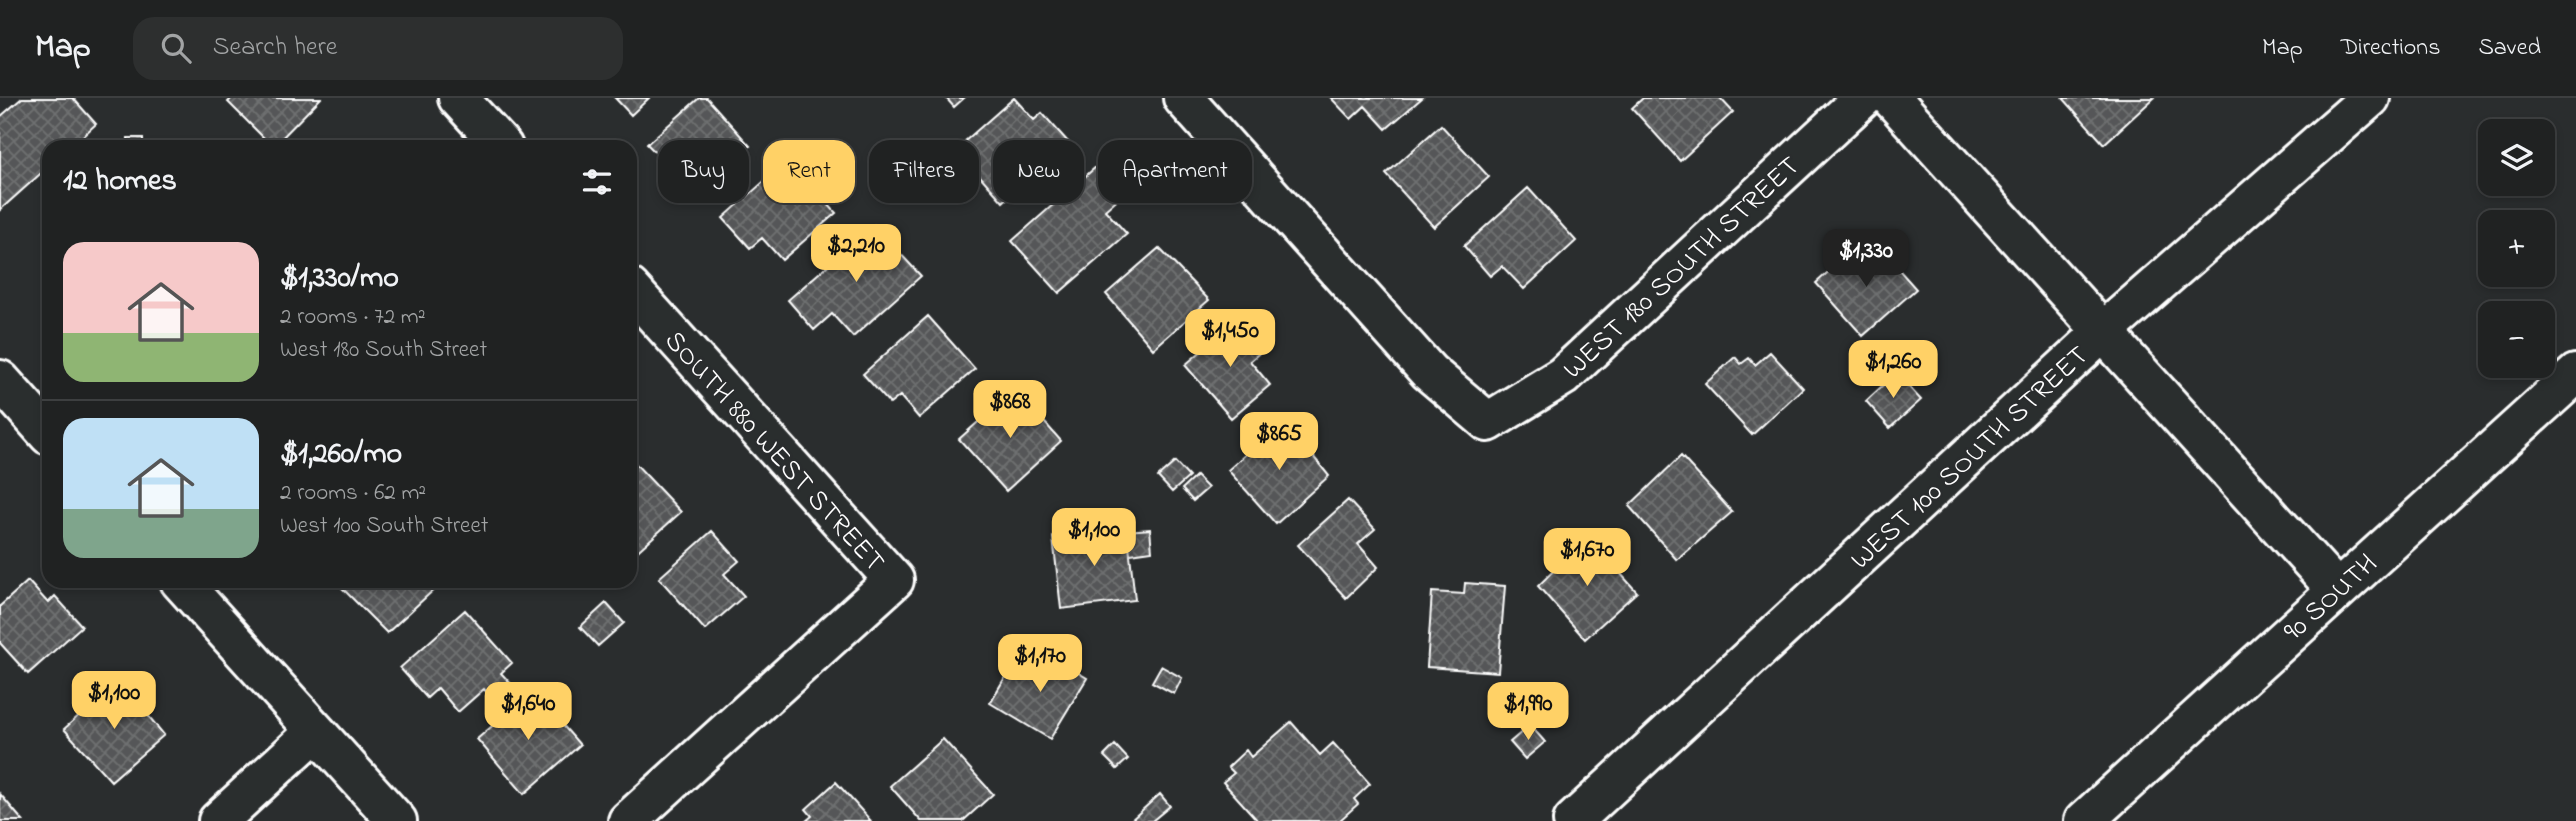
<!DOCTYPE html>
<html lang="en">
<head>
<meta charset="utf-8">
<style>
  body { margin:0; font-family:"Indie Flower",sans-serif; background:#2d2f2f; color:#f1f3f6; height:100vh; display:flex; flex-direction:column; font-size:26px; white-space:nowrap }
  * { box-sizing:border-box; margin:0 }
  p { font-size:23px; color:#a2a4a5 }
  .icon { flex:none; width:38px; height:38px; fill:none; stroke:currentColor; stroke-width:2; stroke-linecap:round; stroke-linejoin:round }
  .map { position:relative; flex:1; overflow:hidden }
  .side { position:absolute; left:42px; top:42px; width:595px; height:448px; display:flex; flex-direction:column; background:#202222; border-radius:21px; box-shadow:0 4px 10px #0003,0 0 0 2px #3d3f40 }
  .side>* { flex:none }
  .hud { position:absolute; left:658px; top:42px; width:665px; height:63px; display:flex; gap:14px }
  .controls { position:absolute; left:2478px; top:21px; display:grid; gap:14px }
  .controls a { display:grid; place-items:center; width:77px; height:77px; border-radius:14px; background:#202222; box-shadow:0 4px 10px #0003,0 0 0 2px #3d3f40; font-size:35px }
  .price { position:absolute; translate:-50% -60px; padding:0 16px; border-radius:14px; background:#ffd166; color:#111; font-size:23px; line-height:46px; filter:drop-shadow(0 2px 4px #0008) }
  .price::after { content:''; position:absolute; left:50%; top:42px; width:21px; height:16px; margin-left:-10px; background:inherit; clip-path:polygon(0 0,100% 0,50% 100%) }
  .price.current { background:#222; color:#fff }
  ul { padding:0; list-style:none }
  li { display:flex; align-items:center; gap:21px; height:175px; padding:0 21px }
  li+li { border-top:2px solid #3d3f40 }
  li span { display:grid; place-items:center; flex:none; width:196px; height:140px; border-radius:21px; color:#555 }
  li>.icon { margin-inline-start:auto }
  span .icon { width:84px; height:84px; fill:#fffc; stroke-width:1 }
  li b { font-size:30px }
  h2 { display:flex; justify-content:space-between; align-items:center; height:84px; padding:0 21px; font-size:30px }
  .chip { padding:0 24px; border-radius:21px; background:#202222; box-shadow:0 4px 10px #0003,0 0 0 2px #3d3f40; font-size:24px; line-height:63px }
  .chip.current { background:#ffd166; color:#111 }
  header { display:flex; align-items:center; gap:42px; box-sizing:border-box; height:98px; padding:0 35px; background:#202222; border-bottom:2px solid #3d3f40 }
  header strong { font-size:33px }
  nav { display:flex; gap:38px; margin-inline-start:auto; font-size:24px }
  .search { width:490px; height:63px; background:#2d2f2f; display:flex; align-items:center; gap:18px; box-sizing:border-box; padding:0 24px; border-radius:21px; color:#a2a4a5; font-size:26px }
  .map>svg:first-child { display:block }
</style>
</head>
<body>
<header>
<strong>Map</strong>
<div class="search"><svg class="icon" aria-label="search" viewBox="0 0 24 24"><circle cx="10" cy="10" r="6"/><path d="M15 15l6 6"/></svg>Search here</div>
<nav><a>Map</a><a>Directions</a><a>Saved</a></nav>
</header>
<div class="map">
<svg width="2576" height="723" viewBox="0 0 2576 723">
  <defs>
    <pattern id="building-cross-hatch" width="8" height="8" patternUnits="userSpaceOnUse" patternTransform="scale(1.75)"><rect width="8" height="8" fill="#555758"/><path d="M0 0l8 8M0 8l8-8" fill="none" stroke="#6e7071"/></pattern>
  </defs>
  <rect width="100%" height="100%" fill="#2a2d2e"/>
  <filter id="ink" filterUnits="userSpaceOnUse"><feTurbulence type="fractalNoise" baseFrequency=".0143" numOctaves="2"/><feDisplacementMap in="SourceGraphic" scale="14" xChannelSelector="R" yChannelSelector="G"/><feConvolveMatrix kernelMatrix="1 2 1 2 8 2 1 2 1" color-interpolation-filters="sRGB"/></filter>
  <g filter="url(#ink)">
    <path fill="url(#building-cross-hatch)" stroke="#fff" stroke-width="2" d="M22 0H73L96 26 71 49H49V68L0 112V19Z
      M232 0H321L273 49 228 4Z
      M615 0H649L631 17Z
      M699 0H707L750 48 697 96 647 46Z
      M946 0H964L954 9Z
      M1014 0 1034 22 1042 15 1069 45 1003 104 956 51Z
      M1331 0H1422L1386 31 1365 8 1351 21Z
      M1643 0H1720L1733 14 1680 63 1632 10Z
      M2063 0H2154L2104 46Z
      M1441 27 1489 79 1434 129 1386 76Z
      M128 40H143V49H128Z
      M788 62 836 115 782 162 762 140 750 150 723 120Z
      M1097 68 1122 97 1105 112 1127 136 1059 195 1012 143Z
      M1528 90 1576 143 1524 191 1502 168 1490 178 1464 148Z
      M874 127 921 178 853 239 832 216 814 232 788 202Z
      M1876 146 1916 191 1863 238 1816 185 1845 159 1853 168Z
      M1159 150 1209 202 1153 251 1106 196Z
      M928 218 975 271 919 320 900 298 890 306 863 276Z
      M1239 221 1264 251 1250 263 1270 287 1231 320 1185 267Z
      M1770 254 1803 290 1752 337 1705 286 1735 259 1741 266 1749 260 1755 267Z
      M1896 275 1921 302 1890 330 1866 303Z
      M1015 291 1061 343 1006 393 959 341Z
      M1284 322 1329 378 1276 426 1228 372Z
      M1681 358 1732 414 1677 462 1629 408Z
      M632 362 681 414 630 460V364Z
      M1175 364 1189 379 1172 394 1158 379Z
      M1196 378 1208 390 1193 403 1182 391Z
      M1348 402 1375 431 1358 446 1378 469 1346 500 1298 447Z
      M1127 430 1135 502 1061 511 1053 439Z
      M1150 431 1152 453 1130 456 1127 433Z
      M712 433 739 463 724 476 744 498 705 532 659 480Z
      M1588 439 1637 494 1585 541 1538 488Z
      M28 483 48 505 55 498 82 528 28 576 0 545V508Z
      M434 483 438 488 387 535 336 484Z
      M1465 485 1505 488 1498 574 1427 569 1432 494 1464 496Z
      M606 505 624 525 598 548 580 529Z
      M465 512 512 565 501 575 512 587 494 603 484 591 458 614 438 590 427 600 400 570Z
      M1042 553 1087 580 1050 641 990 605 1010 571 1018 576 1025 565 1032 569Z
      M1161 568 1182 580 1174 596 1152 584Z
      M119 582 164 637 111 683 64 631Z
      M533 593 580 647 524 696 477 641Z
      M1291 624 1320 657 1333 645 1370 686 1354 701 1358 706 1339 723H1258L1223 684 1234 675 1228 669 1246 652 1251 659Z
      M1530 627 1545 644 1525 661 1510 644Z
      M943 641 993 696 963 723H921L890 688Z
      M1115 647 1128 661 1117 671 1104 658Z
      M836 684 871 723H806L812 718 806 711Z
      M0 696 23 723H0Z
      M1160 696 1170 708 1152 723H1130Z"/>
    <g fill="none" stroke-linecap="round" stroke-linejoin="round">
      <defs>
        <path id="minor" d="M458 0 503 49
          M1183 0 1429 274 1488 324 1563 278 1863 0
          M1891 0 2336 491
          M0 282 49 337
          M180 483 397 723
          M218 723 315 634
          M628 723 894 482 630 190
          M1573 723 2104 233 2370 0
          M2084 723 2576 276"/>
      </defs>
      <use href="#minor" stroke="#fff" stroke-width="44"/>
      <use href="#minor" stroke="#2a2d2e" stroke-width="38"/>
    </g>
  </g>
  <g text-anchor="middle" stroke-width="5" stroke-linejoin="round" paint-order="stroke">
    <g font-size="28" fill="#fff" stroke="#2a2d2e">
      <text transform="translate(1680 168) rotate(-43)" y="10">WEST 180 SOUTH STREET</text>
      <text transform="translate(776 352) rotate(48)" y="10">SOUTH 880 WEST STREET</text>
      <text transform="translate(1968 358) rotate(-43)" y="10">WEST 100 SOUTH STREET</text>
      <text transform="translate(2329 498) rotate(-42)" y="10">90 SOUTH</text>
    </g>
  </g>
</svg>
<div class="controls">
<a><svg class="icon" aria-label="layers" viewBox="0 0 24 24"><path d="M12 4l9 5-9 5-9-5zM3 14l9 5 9-5"/></svg></a>
<a>+</a>
<a>−</a>
</div>
<b class="price" style="left:856px;top:186px">$2,210</b>
<b class="price current" style="left:1866px;top:191px">$1,330</b>
<b class="price" style="left:1230px;top:271px">$1,450</b>
<b class="price" style="left:1893px;top:302px">$1,260</b>
<b class="price" style="left:1010px;top:342px">$868</b>
<b class="price" style="left:1279px;top:374px">$865</b>
<b class="price" style="left:1094px;top:470px">$1,100</b>
<b class="price" style="left:1587px;top:490px">$1,670</b>
<b class="price" style="left:1040px;top:596px">$1,170</b>
<b class="price" style="left:114px;top:633px">$1,100</b>
<b class="price" style="left:528px;top:644px">$1,640</b>
<b class="price" style="left:1528px;top:644px">$1,990</b>
<div class="hud">
<a class="chip">Buy</a>
<a class="chip current">Rent</a>
<a class="chip">Filters</a>
<a class="chip">New</a>
<a class="chip">Apartment</a>
</div>
<section class="side">
<h2>12 homes<svg class="icon" aria-label="filters" viewBox="0 0 24 24"><path d="M4 7h16M4 17h16"/><circle cx="9" cy="7" r="2"/><circle cx="15" cy="17" r="2"/></svg></h2>
<ul>
<li><span style="background:linear-gradient(#f6c9c9 65%,#8fb573 0)"><svg class="icon" aria-label="home" viewBox="0 0 24 24"><path d="M3 11l9-7 9 7M6 9v11h12V9"/></svg></span><div><b>$1,330/mo</b><p>2 rooms · 72 m²</p><p>West 180 South Street</p></div></li>
<li><span style="background:linear-gradient(#bfe0f5 65%,#7fa58c 0)"><svg class="icon" aria-label="home" viewBox="0 0 24 24"><path d="M3 11l9-7 9 7M6 9v11h12V9"/></svg></span><div><b>$1,260/mo</b><p>2 rooms · 62 m²</p><p>West 100 South Street</p></div></li>
</ul>
</section>
</div>
</body>
</html>
